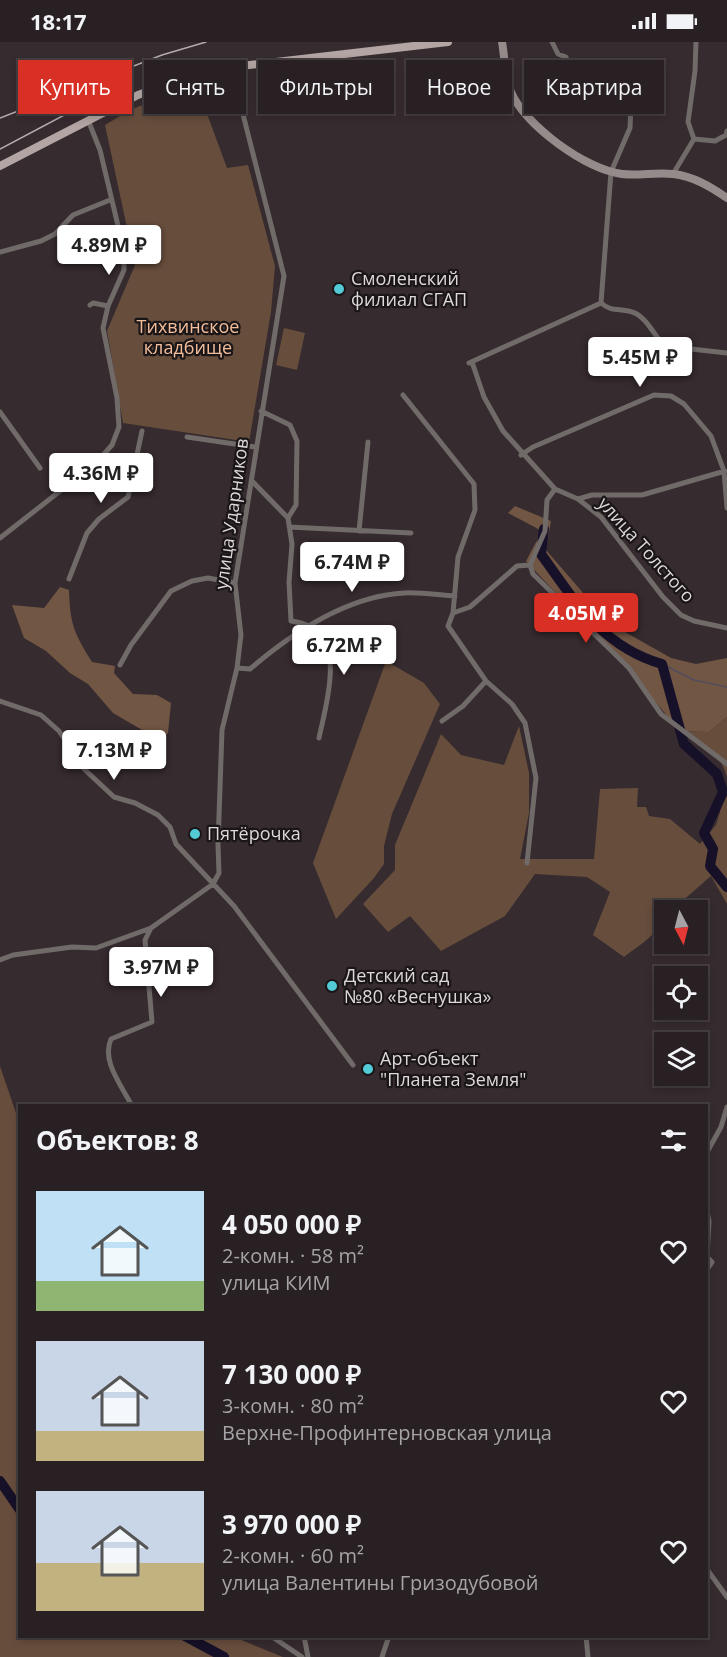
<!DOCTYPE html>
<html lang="ru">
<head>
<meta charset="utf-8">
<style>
  body { margin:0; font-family:"Open Sans",sans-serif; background:#30282b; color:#f1f3f6; height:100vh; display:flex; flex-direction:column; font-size:22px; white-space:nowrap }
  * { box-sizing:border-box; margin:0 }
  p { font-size:20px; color:#a5a3a6 }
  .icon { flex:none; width:33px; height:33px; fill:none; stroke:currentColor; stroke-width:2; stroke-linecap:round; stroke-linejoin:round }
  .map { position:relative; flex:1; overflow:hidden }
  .side { position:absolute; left:18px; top:1062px; width:690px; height:534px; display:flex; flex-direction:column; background:#282023; border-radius:0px; box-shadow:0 3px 9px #0003,0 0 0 2px #443e41 }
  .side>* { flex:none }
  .hud { position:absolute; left:18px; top:18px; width:692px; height:54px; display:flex; gap:12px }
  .needle { width:39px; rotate:173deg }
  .tools { position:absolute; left:654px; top:858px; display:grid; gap:12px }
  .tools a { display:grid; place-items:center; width:54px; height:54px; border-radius:0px; background:#282023; box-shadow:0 3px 9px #0003,0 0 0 2px #443e41; font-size:30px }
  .price { position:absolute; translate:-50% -51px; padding:0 14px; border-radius:6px; background:#fff; color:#222; font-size:20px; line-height:39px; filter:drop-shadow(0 2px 3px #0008) }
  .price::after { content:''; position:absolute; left:50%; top:36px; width:18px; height:14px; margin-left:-9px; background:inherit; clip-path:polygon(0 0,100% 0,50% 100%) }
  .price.current { background:#d93025; color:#fff }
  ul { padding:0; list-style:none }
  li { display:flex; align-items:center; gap:18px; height:150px; padding:0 18px }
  li span { display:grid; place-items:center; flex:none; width:168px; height:120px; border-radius:0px; color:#555 }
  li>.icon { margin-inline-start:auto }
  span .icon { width:72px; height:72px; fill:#fffc; stroke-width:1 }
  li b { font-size:26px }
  h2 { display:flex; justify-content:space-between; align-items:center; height:72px; padding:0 18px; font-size:26px }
  .chip { padding:0 21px; border-radius:0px; background:#282023; box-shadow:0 3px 9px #0003,0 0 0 2px #443e41; font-size:21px; line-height:54px }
  .chip.current { background:#d93025; color:#fff }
  .status { display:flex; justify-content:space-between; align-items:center; height:42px; padding:0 30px; background:#282023; direction:ltr }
  .status svg { height:16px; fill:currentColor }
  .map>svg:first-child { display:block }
</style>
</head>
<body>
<div class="status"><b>18:17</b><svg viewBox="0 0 49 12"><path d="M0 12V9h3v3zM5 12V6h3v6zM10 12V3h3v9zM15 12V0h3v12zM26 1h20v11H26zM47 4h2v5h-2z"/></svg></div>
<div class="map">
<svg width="727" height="1615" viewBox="0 0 727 1615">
  <rect width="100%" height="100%" fill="#362b2f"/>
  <path fill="#674d3c" d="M196 42 227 126 248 123 275 224 271 270 249 400 123 381 107 289 135 223 105 83 130 68Z
    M284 286 305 291 297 328 276 323Z
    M386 619 424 641 440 662 392 772 384 804V822L374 836 336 877 313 821Z
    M727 675V735C720 710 702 700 680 689L709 690Z
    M519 684 529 731V771L520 817H594L600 747 638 746 637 765H646L649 774 670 777 700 802 716 783 727 746V862L711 834 672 868H664C664 890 639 903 624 915L593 893 610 850 587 835 535 832 505 874 441 909 410 874 388 890 363 862 395 828V803L441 692 461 713 504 723Z
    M0 1024 20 1083V1594L234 1595 283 1615H0Z"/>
  <path fill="#725644" d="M515 464 551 479 546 508 609 581 671 616 696 622 727 616V675L709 690 680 689 636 637 526 519 542 489 508 471Z
    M60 545 69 548C70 582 74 591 92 620L115 624 114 631 133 652 157 653 171 661 168 691 161 699 113 671 88 642 70 631 46 609 24 596 12 563 44 566Z"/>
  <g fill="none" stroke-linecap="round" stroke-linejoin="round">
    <path stroke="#524c5d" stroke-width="1.5" d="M662 622 694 638 727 645"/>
    <path stroke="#161028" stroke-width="10" d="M544 487 541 512C575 560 603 605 662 622L684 702 717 732 723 750 704 791 713 807 710 824 727 845
      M0 1439 20 1468
      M185 1594 224 1615"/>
    <path stroke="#706a69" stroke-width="5" d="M552 0 558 12 566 15 573 45 581 51 631 61 630 86 611 130 601 261
      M694 97 688 80 695 29 696 0
      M673 132 694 97 715 99 726 93 727 89
      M0 210 41 199 55 192 73 173 110 158
      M601 261C611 270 620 266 632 270 646 274 654 293 664 304L727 311
      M90 263 93 261 108 264
      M472 320 484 355 503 389 555 447 578 457 601 475 663 555 681 573 694 579 727 586
      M469 321 601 261
      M403 353 474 442 475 468 458 515 453 571 448 584 486 639 512 662 525 681 536 736 527 821
      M261 369 290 383 297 399 296 463 288 476 292 502 289 540 291 579C297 580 303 581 309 584 346 600 325 667 319 696
      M0 370 40 426
      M187 395 255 405
      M521 413 533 405 654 353 671 354 684 362 711 394 724 429 727 466
      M252 439 288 476
      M555 447 547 458 545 489 530 523 533 532 629 626 661 672 727 722
      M578 457 592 453H642L725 429
      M289 485 411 491
      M359 489 368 400
      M0 496 96 421 112 403 119 385 117 356 103 286 108 264 124 228V209L100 108 88 78
      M69 537 87 491 99 477 128 455 142 389
      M453 571 470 565 517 524 530 523
      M120 623 131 603 171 549 192 539 208 536 235 541
      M237 626 250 627C292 591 347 554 404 551 420 550 438 553 455 554
      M0 659 41 673 59 689 84 727 114 755 135 761 158 773 170 785 176 802 234 864 353 1023
      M442 679 463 664 486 639
      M0 918 13 913 72 905 96 906 151 886
      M132 1064C122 1044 101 1019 111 997L152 980 145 898 151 886 213 842 219 831 218 803 222 688 237 626 241 593 235 541 284 234 231 25
      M706 1112 721 1085 727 1065
      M706 1165 709 1179 707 1215 712 1220 706 1229
      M706 1526 727 1555
      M271 1594 302 1615
      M304 1594 308 1615
      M586 1594 588 1615
      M382 1615 389 1594"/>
    <path stroke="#958b8a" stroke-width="8" d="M502 0C505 15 504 36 511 50 526 84 585 127 622 132 639 134 656 130 673 132 693 134 711 145 727 156"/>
    <path stroke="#b2a5a3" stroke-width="8" d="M0 124 138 53 206 28 448 0"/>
    <path stroke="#b5acaf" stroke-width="1.5" d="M0 76 162 13 206 0
      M0 107 87 61"/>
  </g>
  <g fill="#52cbd7" stroke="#1a1517" stroke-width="2">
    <circle cx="339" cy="247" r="6"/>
    <circle cx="195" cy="792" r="6"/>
    <circle cx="332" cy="944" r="6"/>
    <circle cx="368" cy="1027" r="6"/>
  </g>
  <g text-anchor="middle" stroke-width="4.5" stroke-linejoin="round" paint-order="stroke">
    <g font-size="18" fill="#dfd8da" stroke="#1a1517" text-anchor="start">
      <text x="351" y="243">Смоленский<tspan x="351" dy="21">филиал СГАП</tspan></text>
      <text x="207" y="798">Пятёрочка</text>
      <text x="344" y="940">Детский сад<tspan x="344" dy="21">№80 «Веснушка»</tspan></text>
      <text x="380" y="1023">Арт-объект<tspan x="380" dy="21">"Планета Земля"</tspan></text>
    </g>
    <g font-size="18" fill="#f2bd9b" stroke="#1a1517">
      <text x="188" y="291">Тихвинское<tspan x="188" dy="21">кладбище</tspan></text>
    </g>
    <g font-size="18" fill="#dfd8da" stroke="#1a1517">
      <text transform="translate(232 472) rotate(-82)" y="6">улица Ударников</text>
      <text transform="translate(646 508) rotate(48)" y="6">улица Толстого</text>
    </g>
  </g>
</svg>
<div class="tools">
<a><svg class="needle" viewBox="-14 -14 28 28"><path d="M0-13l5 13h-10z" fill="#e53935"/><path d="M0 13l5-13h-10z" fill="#a5a3a6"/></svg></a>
<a><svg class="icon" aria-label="locate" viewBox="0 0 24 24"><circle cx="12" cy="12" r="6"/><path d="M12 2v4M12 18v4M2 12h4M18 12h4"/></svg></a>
<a><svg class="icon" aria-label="layers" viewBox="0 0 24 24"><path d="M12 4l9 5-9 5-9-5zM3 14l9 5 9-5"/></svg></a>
</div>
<b class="price" style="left:109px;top:234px">4.89M ₽</b>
<b class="price" style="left:640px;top:346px">5.45M ₽</b>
<b class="price" style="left:101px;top:462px">4.36M ₽</b>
<b class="price" style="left:352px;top:551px">6.74M ₽</b>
<b class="price current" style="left:586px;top:602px">4.05M ₽</b>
<b class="price" style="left:344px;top:634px">6.72M ₽</b>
<b class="price" style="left:114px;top:739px">7.13M ₽</b>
<b class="price" style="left:161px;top:956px">3.97M ₽</b>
<div class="hud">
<a class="chip current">Купить</a>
<a class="chip">Снять</a>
<a class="chip">Фильтры</a>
<a class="chip">Новое</a>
<a class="chip">Квартира</a>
</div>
<section class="side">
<h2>Объектов: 8<svg class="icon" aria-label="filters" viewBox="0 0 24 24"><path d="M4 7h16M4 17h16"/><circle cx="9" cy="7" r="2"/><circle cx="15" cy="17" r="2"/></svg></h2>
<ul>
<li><span style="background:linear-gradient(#bfe0f5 75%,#8fb573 0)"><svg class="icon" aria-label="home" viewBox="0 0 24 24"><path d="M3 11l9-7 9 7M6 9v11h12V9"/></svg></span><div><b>4 050 000 ₽</b><p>2-комн. · 58 m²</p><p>улица КИМ</p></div><svg class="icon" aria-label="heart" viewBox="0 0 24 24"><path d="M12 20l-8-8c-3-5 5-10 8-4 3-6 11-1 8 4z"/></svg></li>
<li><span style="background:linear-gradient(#c9d6e8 75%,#c2b280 0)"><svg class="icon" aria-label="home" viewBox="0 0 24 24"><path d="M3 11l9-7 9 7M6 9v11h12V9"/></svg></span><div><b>7 130 000 ₽</b><p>3-комн. · 80 m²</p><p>Верхне-Профинтерновская улица</p></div><svg class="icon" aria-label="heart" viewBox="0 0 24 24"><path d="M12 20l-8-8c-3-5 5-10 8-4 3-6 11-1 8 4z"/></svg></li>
<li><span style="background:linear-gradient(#c9d6e8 60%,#c2b280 0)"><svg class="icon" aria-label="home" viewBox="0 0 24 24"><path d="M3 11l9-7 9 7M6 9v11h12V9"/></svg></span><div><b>3 970 000 ₽</b><p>2-комн. · 60 m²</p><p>улица Валентины Гризодубовой</p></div><svg class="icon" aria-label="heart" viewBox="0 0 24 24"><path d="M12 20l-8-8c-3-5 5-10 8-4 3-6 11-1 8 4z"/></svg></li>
</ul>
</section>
</div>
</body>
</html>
